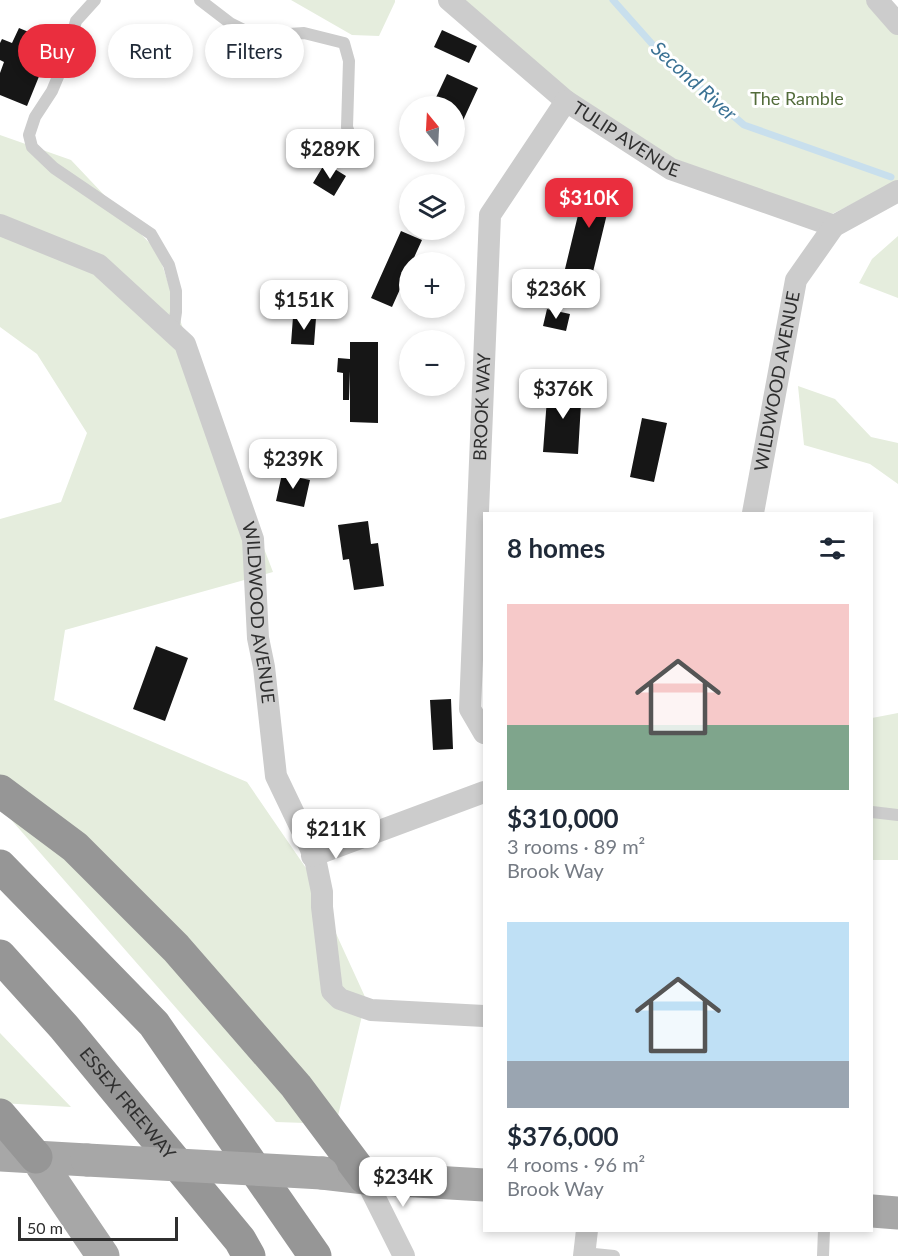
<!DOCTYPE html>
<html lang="en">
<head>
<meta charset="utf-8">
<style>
  body { margin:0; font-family:Lato,sans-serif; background:#f2f2f3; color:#1f2937; height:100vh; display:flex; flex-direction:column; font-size:22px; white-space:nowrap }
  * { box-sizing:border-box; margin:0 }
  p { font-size:20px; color:#747a83 }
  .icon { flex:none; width:33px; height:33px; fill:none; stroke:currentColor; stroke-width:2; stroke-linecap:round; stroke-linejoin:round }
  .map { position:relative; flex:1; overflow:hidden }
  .drawer { position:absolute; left:483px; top:512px; width:390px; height:720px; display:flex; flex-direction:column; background:#fff; border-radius:0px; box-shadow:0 3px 9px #0003 }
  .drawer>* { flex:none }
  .top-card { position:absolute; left:18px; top:24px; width:375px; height:54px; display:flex; gap:12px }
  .needle { width:39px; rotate:342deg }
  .tools { position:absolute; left:399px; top:96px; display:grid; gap:12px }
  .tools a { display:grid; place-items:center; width:66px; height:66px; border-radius:50%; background:#fff; box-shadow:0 3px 9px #0003; font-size:30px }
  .scale { position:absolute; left:18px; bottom:15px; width:160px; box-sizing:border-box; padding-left:6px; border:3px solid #2f2f2f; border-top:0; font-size:16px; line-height:21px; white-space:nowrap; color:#2f2f2f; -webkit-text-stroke:4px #fff; paint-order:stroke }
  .price { position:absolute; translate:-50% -51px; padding:0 14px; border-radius:12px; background:#fff; color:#222; font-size:20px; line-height:39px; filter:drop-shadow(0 2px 3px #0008) }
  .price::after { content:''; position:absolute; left:50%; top:36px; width:18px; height:14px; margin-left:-9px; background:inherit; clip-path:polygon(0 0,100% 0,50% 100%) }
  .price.on { background:#ea2e3e; color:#fff }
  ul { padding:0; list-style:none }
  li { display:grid; align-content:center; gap:12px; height:318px; padding:0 24px }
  li span { display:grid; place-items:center; height:186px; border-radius:0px; color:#555 }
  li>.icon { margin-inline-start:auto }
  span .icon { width:108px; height:108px; fill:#fffc; stroke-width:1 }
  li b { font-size:26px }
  h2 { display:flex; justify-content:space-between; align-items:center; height:72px; padding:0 24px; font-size:26px }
  .pill { padding:0 21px; border-radius:27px; background:#fff; box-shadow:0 3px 9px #0003; font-size:21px; line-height:54px }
  .pill.on { background:#ea2e3e; color:#fff }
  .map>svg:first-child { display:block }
</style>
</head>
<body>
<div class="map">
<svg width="898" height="1256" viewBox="0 0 898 1256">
  <rect width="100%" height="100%" fill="#fff"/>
  <path fill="#e5eddd" d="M291 0H395V2L379 36 352 35Z
    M465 0H866L898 32V181L832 214 706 176 589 112Z
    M0 135 71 160 158 252 202 387 273 572 65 630 54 700 247 782 306 868 366 999 336 1124 276 1122 0 807V519L61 502 87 433 37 354 0 327Z
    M898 236V298L859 283 872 259Z
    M798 386 835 399 871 437 898 443V484L870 464 804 445Z
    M898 713V860H872V718Z
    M0 1033 71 1107 0 1103Z"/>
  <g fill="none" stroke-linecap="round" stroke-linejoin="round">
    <path stroke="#c8dfed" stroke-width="7" d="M613 0 661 54 744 125 891 177"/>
  </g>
  <path fill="#161616" d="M19 28 53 42 27 106 0 95V73L4 62 0 60V43L2 39 12 43Z
    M442 30 477 46 469 63 434 47Z
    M447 74 478 88 454 140V106H432Z
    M325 163 346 176 334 196 313 183Z
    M586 182 613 189 592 276 565 269Z
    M401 231 422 240 412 262H410V267L392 307 371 298Z
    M547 309 570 314 566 331 543 326Z
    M293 317 316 318 314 345 291 344Z
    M350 342H378V423L350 422V371L349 400H343V373L337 372 338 358 350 359Z
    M548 385 582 387 578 454 543 452Z
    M642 418 667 423 654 482 630 477Z
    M282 474 310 480 304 507 276 501Z
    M368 521 371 544 378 543 384 586 354 590 349 559 343 560 338 525Z
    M156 646 188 658 165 721 133 709Z
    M451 699 453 749 433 750 430 700Z"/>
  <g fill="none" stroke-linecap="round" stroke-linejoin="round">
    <path stroke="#ccc" stroke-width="12" d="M95 0 76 21 65 60 52 91 35 117 29 135 32 147 54 168 151 234 169 265 176 291V312L173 332
      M200 0 230 23 250 33 274 35 304 33 344 43 349 61 347 127 357 155
      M872 812 898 815
      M584 1253 614 1256
      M823 1256 824 1230"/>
    <g stroke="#ccc" stroke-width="22">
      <path id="s1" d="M449 0 566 101 671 169 834 226"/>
      <path d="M877 0 898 24"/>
      <path id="s2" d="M0 225 99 265 185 344 253 539 258 638 264 667 276 776 310 847 316 863 322 892V907L332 991 340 999 371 1010 484 1016"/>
      <path id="s3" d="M753 513 796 280 834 226 898 191"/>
      <path id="s4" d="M484 733 470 709 490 215 566 101"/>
      <path d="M312 856 484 792"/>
      <path d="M365 1178 404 1256"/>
      <path d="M584 1256 587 1230"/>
    </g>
    <path stroke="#a7a7a7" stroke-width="33" d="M0 1155 87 1160
      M36 1157 103 1256
      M322 1173 365 1178 484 1185
      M872 1211 898 1213"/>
    <g stroke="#969696" stroke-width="33">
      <path d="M0 791 75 847 176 948 296 1086 365 1178"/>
      <path d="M0 866 154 1024 315 1256"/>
      <path id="s5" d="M0 956 64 1027 240 1240 249 1256"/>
      <path d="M0 1115 36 1157"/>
    </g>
    <path stroke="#a7a7a7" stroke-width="33" d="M87 1160 322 1173"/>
  </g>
  <g text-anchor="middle" stroke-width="6" stroke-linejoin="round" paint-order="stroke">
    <g font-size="18" fill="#536c3b" stroke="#fff">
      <text x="797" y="105">The Ramble</text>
    </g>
    <g font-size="18" fill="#2f2f2f" stroke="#fff">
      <text dy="6" stroke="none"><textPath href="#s1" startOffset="226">TULIP AVENUE</textPath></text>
      <text dy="6" stroke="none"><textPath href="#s3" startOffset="134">WILDWOOD AVENUE</textPath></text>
      <text dy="6" stroke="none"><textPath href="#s4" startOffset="330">BROOK WAY</textPath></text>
      <text dy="6" stroke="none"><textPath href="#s2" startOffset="504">WILDWOOD AVENUE</textPath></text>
      <text dy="6" stroke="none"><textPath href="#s5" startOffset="195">ESSEX FREEWAY</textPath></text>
    </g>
    <g font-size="20" font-style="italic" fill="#3b7294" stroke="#fff">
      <text transform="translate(694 81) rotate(42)" y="7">Second River</text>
    </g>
  </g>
</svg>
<div class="tools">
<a><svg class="needle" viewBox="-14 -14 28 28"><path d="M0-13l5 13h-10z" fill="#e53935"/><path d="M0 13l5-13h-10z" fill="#747a83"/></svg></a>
<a><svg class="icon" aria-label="layers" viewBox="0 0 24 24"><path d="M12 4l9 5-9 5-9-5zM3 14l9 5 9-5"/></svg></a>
<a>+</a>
<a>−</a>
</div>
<div class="scale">50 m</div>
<b class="price" style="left:330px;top:180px">$289K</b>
<b class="price on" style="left:589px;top:229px">$310K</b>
<b class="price" style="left:556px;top:320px">$236K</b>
<b class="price" style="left:304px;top:331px">$151K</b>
<b class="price" style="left:563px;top:420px">$376K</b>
<b class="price" style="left:293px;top:490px">$239K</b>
<b class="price" style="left:336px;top:860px">$211K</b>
<b class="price" style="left:403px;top:1208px">$234K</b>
<div class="top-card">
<a class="pill on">Buy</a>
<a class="pill">Rent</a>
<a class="pill">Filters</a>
</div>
<section class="drawer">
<h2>8 homes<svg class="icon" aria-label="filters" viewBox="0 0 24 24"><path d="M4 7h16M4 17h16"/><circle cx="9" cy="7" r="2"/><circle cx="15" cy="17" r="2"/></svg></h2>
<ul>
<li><span style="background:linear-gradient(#f6c9c9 65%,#7fa58c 0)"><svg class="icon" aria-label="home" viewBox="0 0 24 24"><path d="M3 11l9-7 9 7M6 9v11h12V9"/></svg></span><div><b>$310,000</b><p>3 rooms · 89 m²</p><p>Brook Way</p></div></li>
<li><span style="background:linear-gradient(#bfe0f5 75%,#9aa5b1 0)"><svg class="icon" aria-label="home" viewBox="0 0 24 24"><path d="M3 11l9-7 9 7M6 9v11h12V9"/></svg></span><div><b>$376,000</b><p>4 rooms · 96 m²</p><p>Brook Way</p></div></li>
</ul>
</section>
</div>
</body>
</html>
